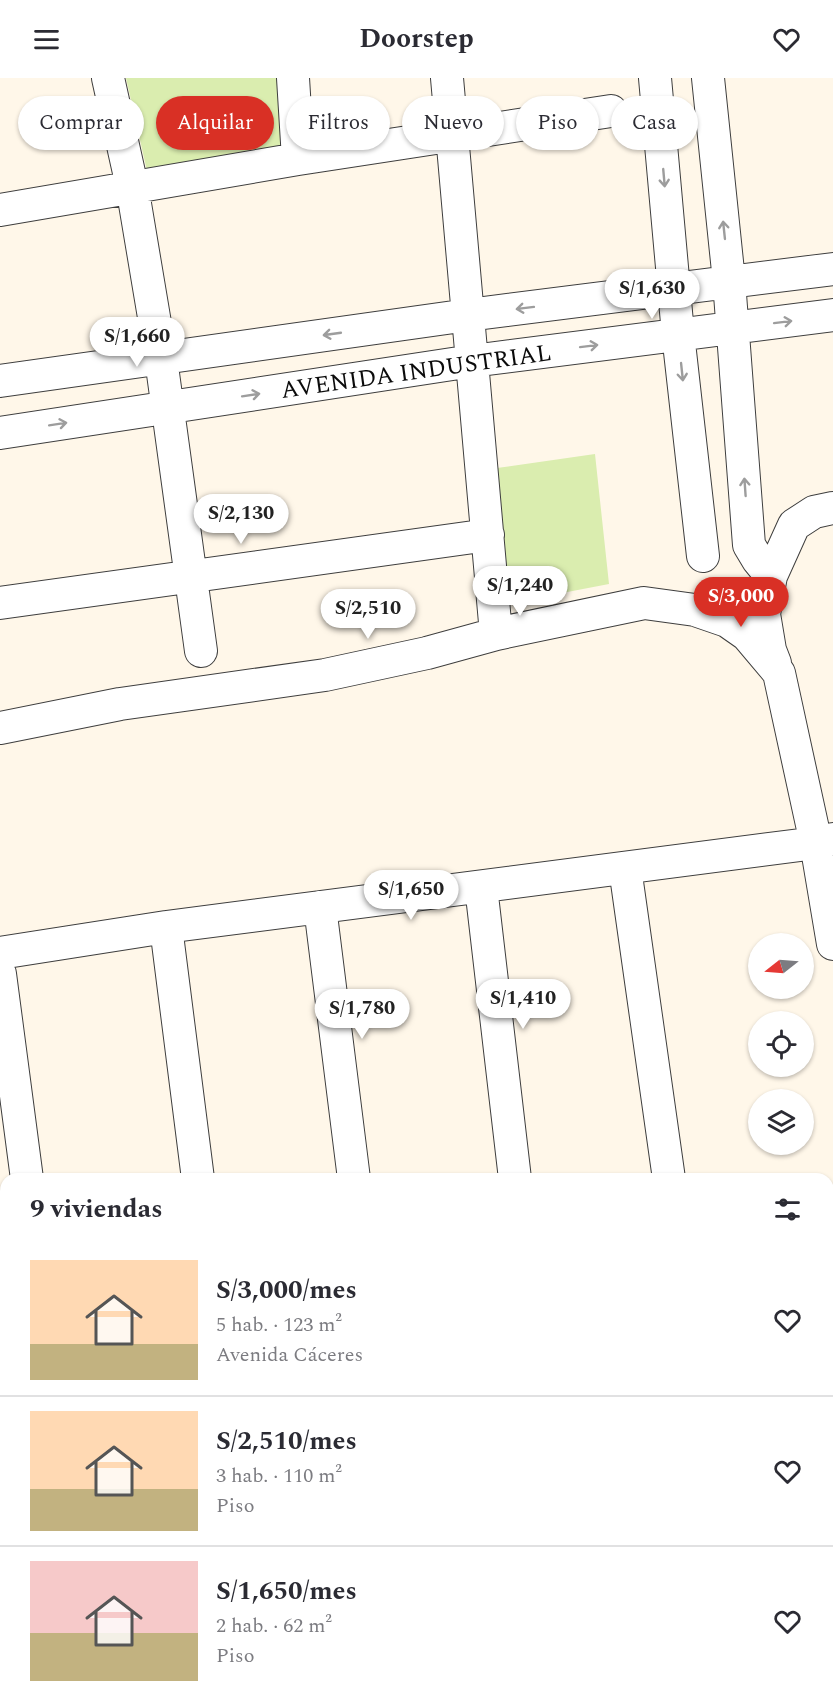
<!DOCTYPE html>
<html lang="es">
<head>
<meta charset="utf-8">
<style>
  body { margin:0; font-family:Spectral,serif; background:#f7f7f7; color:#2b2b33; height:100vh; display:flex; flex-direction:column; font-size:22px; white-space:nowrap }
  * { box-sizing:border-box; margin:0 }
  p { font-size:20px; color:#7c7c81 }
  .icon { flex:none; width:33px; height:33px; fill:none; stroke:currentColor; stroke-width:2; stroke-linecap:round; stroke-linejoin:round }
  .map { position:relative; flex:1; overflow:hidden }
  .details { position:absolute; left:0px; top:1095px; width:834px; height:534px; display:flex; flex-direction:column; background:#fff; border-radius:18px 18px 0 0; box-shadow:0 2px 4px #0004 }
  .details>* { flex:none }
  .guide { position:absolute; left:18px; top:18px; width:798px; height:54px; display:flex; gap:12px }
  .needle { width:39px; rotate:253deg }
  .buttons { position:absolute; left:748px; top:855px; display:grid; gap:12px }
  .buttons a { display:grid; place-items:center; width:66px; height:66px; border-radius:50%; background:#fff; box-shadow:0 2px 4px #0004; font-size:30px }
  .price { position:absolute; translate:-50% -51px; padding:0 14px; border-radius:21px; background:#fff; color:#222; font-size:20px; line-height:39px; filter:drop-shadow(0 2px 3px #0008) }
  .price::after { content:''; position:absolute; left:50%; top:36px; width:18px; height:14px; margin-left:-9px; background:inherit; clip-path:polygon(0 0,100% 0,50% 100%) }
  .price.on { background:#d93025; color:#fff }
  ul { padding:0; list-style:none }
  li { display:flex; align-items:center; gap:18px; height:150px; padding:0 30px }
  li+li { border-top:2px solid #e1e1e2 }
  li span { display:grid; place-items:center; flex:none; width:168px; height:120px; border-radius:0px; color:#555 }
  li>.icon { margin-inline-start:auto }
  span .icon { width:72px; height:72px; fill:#fffc; stroke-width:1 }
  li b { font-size:26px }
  h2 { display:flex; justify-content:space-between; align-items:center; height:72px; padding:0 30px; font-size:26px }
  .chip { padding:0 21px; border-radius:27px; background:#fff; box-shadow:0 2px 4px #0004; font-size:21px; line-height:54px }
  .chip.on { background:#d93025; color:#fff }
  header { display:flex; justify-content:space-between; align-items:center; height:78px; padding:0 30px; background:#fff; font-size:27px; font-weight:700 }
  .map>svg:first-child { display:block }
</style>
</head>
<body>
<header><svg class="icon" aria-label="menu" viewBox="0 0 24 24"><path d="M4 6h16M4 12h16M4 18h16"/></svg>Doorstep<svg class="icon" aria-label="heart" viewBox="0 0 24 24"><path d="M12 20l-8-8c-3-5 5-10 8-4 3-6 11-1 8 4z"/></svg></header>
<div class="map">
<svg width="833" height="1629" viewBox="0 0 833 1629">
  <rect width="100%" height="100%" fill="#fff7e9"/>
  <path fill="#daedaf" d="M126 0H282L287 72 147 93Z
    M595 376 609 506 510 525 497 390Z"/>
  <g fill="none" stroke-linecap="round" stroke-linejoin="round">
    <defs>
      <path id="minor" d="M108 0 132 108 161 281 201 573
        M293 0 298 81
        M447 0 496 556
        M655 0 678 256 703 478
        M708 0 729 203 749 467 758 482 771 498
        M0 132 298 81 611 33
        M0 303 468 237 833 191
        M0 355 472 283 833 237
        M0 525 488 457
        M775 585 770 572 764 536 771 498 794 447 814 434 833 430
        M0 650 120 626 325 597 427 575 496 556 644 525 695 532 727 543 747 557 779 595 816 765 833 866
        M625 790 669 1101
        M481 809 515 1101
        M320 829 354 1101
        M166 849 198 1101
        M0 875 166 849 816 765 833 761
        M0 896 27 1101
        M828 1142H833
        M0 1152 6 1155
        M0 1241 6 1240
        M0 1397 6 1432
        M0 1613H6
        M68 1623 72 1629"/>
    </defs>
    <use href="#minor" stroke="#3e3e3e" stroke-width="34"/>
    <use href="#minor" stroke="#fff" stroke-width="32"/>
  </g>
  <defs><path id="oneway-shaft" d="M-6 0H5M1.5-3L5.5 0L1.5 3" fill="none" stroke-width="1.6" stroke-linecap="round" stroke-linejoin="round" transform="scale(1.5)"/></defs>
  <g stroke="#9d9d9d">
    <use href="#oneway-shaft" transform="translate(664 100) rotate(85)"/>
    <use href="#oneway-shaft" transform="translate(724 152) rotate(-96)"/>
    <use href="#oneway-shaft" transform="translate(525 230) rotate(173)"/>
    <use href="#oneway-shaft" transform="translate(783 244) rotate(-7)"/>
    <use href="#oneway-shaft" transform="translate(332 256) rotate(172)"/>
    <use href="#oneway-shaft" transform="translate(589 268) rotate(-7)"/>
    <use href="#oneway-shaft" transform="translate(682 294) rotate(84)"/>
    <use href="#oneway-shaft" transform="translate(251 317) rotate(-9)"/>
    <use href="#oneway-shaft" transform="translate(58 346) rotate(-9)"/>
    <use href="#oneway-shaft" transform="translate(745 409) rotate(-94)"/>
  </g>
  <g text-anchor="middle" stroke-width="6" stroke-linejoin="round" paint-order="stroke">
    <g font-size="24" fill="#0b0b0b" stroke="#fff">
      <text transform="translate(416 293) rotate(-8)" y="8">AVENIDA INDUSTRIAL</text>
    </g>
  </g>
</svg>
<div class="buttons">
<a><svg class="needle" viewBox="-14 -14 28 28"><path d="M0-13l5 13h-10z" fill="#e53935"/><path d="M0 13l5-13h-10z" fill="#7c7c81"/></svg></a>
<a><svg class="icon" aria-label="locate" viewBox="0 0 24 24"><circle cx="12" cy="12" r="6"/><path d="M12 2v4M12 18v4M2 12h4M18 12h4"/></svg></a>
<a><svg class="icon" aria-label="layers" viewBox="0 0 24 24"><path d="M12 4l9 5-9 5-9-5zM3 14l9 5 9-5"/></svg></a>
</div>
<b class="price" style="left:652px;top:242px">S/1,630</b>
<b class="price" style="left:137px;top:290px">S/1,660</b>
<b class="price" style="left:241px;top:467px">S/2,130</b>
<b class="price" style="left:520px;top:539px">S/1,240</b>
<b class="price on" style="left:741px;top:550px">S/3,000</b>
<b class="price" style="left:368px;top:562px">S/2,510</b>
<b class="price" style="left:411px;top:843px">S/1,650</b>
<b class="price" style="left:523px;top:952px">S/1,410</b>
<b class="price" style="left:362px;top:962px">S/1,780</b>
<div class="guide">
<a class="chip">Comprar</a>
<a class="chip on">Alquilar</a>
<a class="chip">Filtros</a>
<a class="chip">Nuevo</a>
<a class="chip">Piso</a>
<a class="chip">Casa</a>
</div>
<section class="details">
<h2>9 viviendas<svg class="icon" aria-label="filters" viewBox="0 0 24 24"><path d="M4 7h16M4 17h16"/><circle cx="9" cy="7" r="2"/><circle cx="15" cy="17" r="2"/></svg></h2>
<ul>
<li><span style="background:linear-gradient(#ffd9b3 70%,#c2b280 0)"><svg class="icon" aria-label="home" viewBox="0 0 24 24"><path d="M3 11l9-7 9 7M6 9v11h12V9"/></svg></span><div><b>S/3,000/mes</b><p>5 hab. · 123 m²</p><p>Avenida Cáceres</p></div><svg class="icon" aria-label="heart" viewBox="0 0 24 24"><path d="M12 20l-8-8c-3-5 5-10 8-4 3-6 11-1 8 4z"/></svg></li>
<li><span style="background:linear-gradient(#ffd9b3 65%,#c2b280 0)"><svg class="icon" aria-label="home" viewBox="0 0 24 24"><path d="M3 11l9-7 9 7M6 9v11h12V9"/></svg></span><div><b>S/2,510/mes</b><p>3 hab. · 110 m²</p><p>Piso</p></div><svg class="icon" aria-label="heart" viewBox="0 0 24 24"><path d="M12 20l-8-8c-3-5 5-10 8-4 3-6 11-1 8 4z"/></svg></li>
<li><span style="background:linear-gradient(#f6c9c9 60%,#c2b280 0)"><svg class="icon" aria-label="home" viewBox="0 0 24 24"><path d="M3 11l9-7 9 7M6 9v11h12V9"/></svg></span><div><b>S/1,650/mes</b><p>2 hab. · 62 m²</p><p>Piso</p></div><svg class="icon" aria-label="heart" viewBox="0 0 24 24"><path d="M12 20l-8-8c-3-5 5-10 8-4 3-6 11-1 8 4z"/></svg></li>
</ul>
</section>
</div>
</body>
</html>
